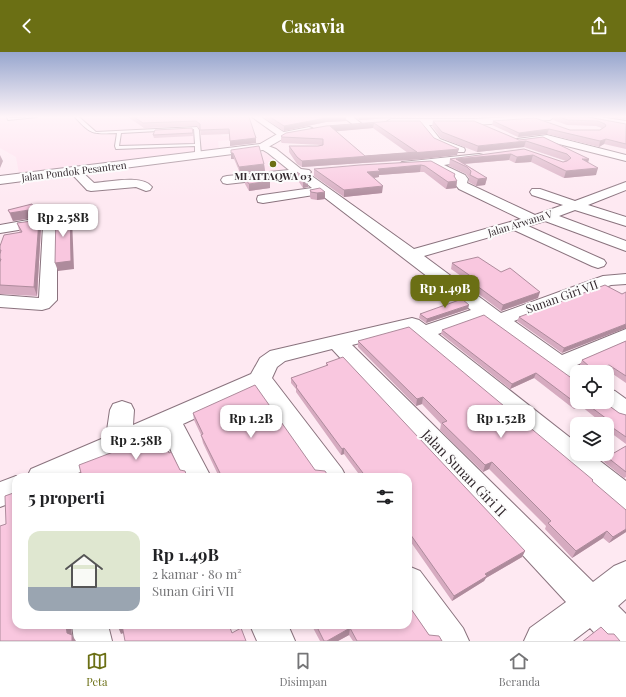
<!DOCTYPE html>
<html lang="id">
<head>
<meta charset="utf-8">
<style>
  body { margin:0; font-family:"Playfair Display",serif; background:#f6f6f6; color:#202124; height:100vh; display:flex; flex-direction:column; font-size:15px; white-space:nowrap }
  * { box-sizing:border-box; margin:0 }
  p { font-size:13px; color:#757577 }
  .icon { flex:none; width:22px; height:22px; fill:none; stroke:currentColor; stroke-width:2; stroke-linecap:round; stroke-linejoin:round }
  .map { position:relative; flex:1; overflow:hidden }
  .drawer { position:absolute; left:12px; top:421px; width:400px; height:156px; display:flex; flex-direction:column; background:#fff; border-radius:12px; box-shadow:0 2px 6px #0003 }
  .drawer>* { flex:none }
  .buttons { position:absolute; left:570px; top:313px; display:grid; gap:8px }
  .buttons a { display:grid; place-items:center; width:44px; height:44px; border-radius:8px; background:#fff; box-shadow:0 2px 6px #0003; font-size:20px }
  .price { position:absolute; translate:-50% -34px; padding:0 9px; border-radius:8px; background:#fff; color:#222; font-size:13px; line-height:26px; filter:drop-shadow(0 1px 2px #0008) }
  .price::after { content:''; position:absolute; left:50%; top:24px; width:12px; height:9px; margin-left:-6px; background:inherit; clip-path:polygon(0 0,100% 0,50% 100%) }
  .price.on { background:#6b6f14; color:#fff }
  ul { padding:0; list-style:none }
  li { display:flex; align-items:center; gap:12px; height:100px; padding:0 16px }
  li+li { border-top:1px solid #e0e0e0 }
  li span { display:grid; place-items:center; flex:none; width:112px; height:80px; border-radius:12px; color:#555 }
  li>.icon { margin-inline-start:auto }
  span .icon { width:48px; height:48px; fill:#fffc; stroke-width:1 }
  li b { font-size:17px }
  h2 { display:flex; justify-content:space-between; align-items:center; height:48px; padding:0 16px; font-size:17px }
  header { display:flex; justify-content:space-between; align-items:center; height:52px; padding:0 16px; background:#6b6f14; color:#fff; font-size:18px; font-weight:700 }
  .tab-bar { display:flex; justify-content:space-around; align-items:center; height:56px; border-top:1px solid #e0e0e0; background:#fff; font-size:11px; color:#757577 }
  .tab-bar a { display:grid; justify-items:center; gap:2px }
  .tab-bar .on { color:#6b6f14 }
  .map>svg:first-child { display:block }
</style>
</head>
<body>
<header><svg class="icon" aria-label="back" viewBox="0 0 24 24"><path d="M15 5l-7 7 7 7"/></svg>Casavia<svg class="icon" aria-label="share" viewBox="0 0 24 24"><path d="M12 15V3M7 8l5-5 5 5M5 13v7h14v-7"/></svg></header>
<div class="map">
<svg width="626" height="589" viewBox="0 0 626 589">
  <rect width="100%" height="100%" fill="#fee9f2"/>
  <path fill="#ffdded" d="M0 65H212L222 84 250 82 240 87 218 89 219 98 19 122 16 105 0 96Z
    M264 100 276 109 300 120 241 127 238 117 245 116 243 108H233L232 104 233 102Z"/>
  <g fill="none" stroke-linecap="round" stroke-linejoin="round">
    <defs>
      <path id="lane" d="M7 65 11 66 37 65 8 68Z
        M75 65H79L96 80 197 75 199 78 201 103 198 105 195 103V94L116 97 115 94 117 81C93 82 91 83 75 65ZM194 77 195 92 119 94 121 81Z"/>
      <path id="street" d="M252 65H261L288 83 286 85H280Z
        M343 65H353L362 72 361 74H355Z
        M583 65H600L626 69V75L587 68Z
        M422 67 425 68 440 87 464 96 465 98 464 100H456L434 91 418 70Z
        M547 83 626 103V109L547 89 517 93 512 90 517 87Z
        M263 92 276 97 301 117 309 118 311 120 309 122 414 197 521 167 459 137 454 131 456 128 430 114H402L400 112 402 110 479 102 483 103 484 105 483 107 444 113 465 123 468 127 467 131 535 163 563 153 532 143 530 140 532 137H540L575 149 626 130V138L588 153 626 165V174L575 158 559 164 626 189V199L545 169 528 174 604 208 606 211 604 214 598 216 592 214 514 178 424 204 501 261 603 224 626 222V232L611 233 514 269 562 303 626 277V291L577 313 586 320H577V331L569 329 483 266 438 282 577 391V402H591L626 429V459L616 455 408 279 352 293 593 530 614 514 626 509V547L618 554 626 562V589H602L590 576 573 589H524L530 576 566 550 332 297 285 309 277 315 272 326 342 417 346 425H316L256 338 183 372 211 425H183L163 381 76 422V425H27L31 417 106 385 110 358 113 352 122 349 131 352 134 358 133 373 251 322 260 306 270 299 412 266 419 268 426 273 471 258 320 142 263 151 258 150 257 147 258 144 263 143 312 136 297 124 227 132 223 131 221 128 223 125 227 124 289 118 268 101 258 95 259 93Z
        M76 117 80 118 94 131C108 130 143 122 152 135L150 138 146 139 136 135 91 139 87 138 70 120 72 118Z
        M50 164 55 165 57 168V248L49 256 42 258 0 255V243L39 246 43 174 0 181V173Z
        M607 337 615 339 626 347V368L617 365 599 351 607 350Z
        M16 424 19 425H16V449L0 455V430Z
        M408 514 420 519 463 576 469 589H428L408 560Z
        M72 573H108L112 589H74Z
        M250 573H288L295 589H257Z"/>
      <path id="secondary" d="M512 65H554L550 68 474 73H391L386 70 391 67H474Z
        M309 75 312 76 314 78 312 80 286 85 263 98 0 132V124L260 92 279 81Z"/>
    </defs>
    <use href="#lane" stroke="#8a737e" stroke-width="2"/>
    <use href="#street" stroke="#8a737e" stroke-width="2"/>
    <use href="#secondary" stroke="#8a737e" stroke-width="2"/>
    <use href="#lane" fill="#fff" fill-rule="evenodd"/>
    <use href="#street" fill="#fff" fill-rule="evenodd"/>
    <use href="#secondary" fill="#fff" fill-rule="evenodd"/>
  </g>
  <path fill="#d6abc0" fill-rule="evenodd" d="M128 65H249L256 91 230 94V82L201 83 200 77 197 74 144 76Z
    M263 65H346V69L326 70 284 79Z
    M355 65H449L391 66 359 68Z
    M554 65H588L626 72V97L604 92 599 95 547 82 518 85 492 73 493 69 570 78H600L602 76 596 74 567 73 553 68Z
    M608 65H626V67Z
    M392 69 434 86 457 103 423 107 302 115 297 112 289 100V94H318L322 93 282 91 281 90V84L286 81ZM373 76 408 101 365 104 336 79Z
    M433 69 519 88 543 85 589 107 588 111 596 123 564 126 531 110 515 111 509 108 465 112 487 126 485 133 476 134 469 130V126L466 122 449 114 450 107 524 97 563 110 566 109 524 95 477 100 441 86 432 74Z
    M192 76 193 84 154 86 153 83Z
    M231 98 264 112 265 119 240 121 234 107H231Z
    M431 109 455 122 454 125 457 129 456 136 446 137 424 120H420L379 123V125L374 126 382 141 344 145 314 124V117Z
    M297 120 308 128V135L303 136 297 127Z
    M244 125 270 129V136L249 139 245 132Z
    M320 136 325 147 317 148 311 147 310 145V138Z
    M8 158 38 165 13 169 11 165Z
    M39 168 41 176 37 244 0 242V194L20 181 17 171Z
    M452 211 538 246 501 259 472 237 471 231 451 217Z
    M622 242 562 301 517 269 519 265Z
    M468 257 426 271 419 266 420 262Z
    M442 278 570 325 577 350H604L619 361 626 363V392L607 378V372H602V371L581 354 574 357 534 326 510 337 441 282Z
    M358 289 593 428V430L626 480 609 491 603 486 572 506 545 477 546 474 489 417 483 420 440 378 441 372 422 352 416 354 358 295Z
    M626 289V331L607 318 603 320H579L581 317H584L580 313 582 308Z
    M326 311 525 499 522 505 486 526 484 529 452 549 408 486V425H361L344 402 341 403 296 340V337L291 331V326L326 314Z
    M193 361 315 418 329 425H219L203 391 201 383 194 368Z
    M626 394V425L624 426 604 410 607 405Z
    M409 554 429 583 442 589H353L349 583 338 589H320L312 574 309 575 308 573H408Z"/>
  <path fill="#ae8b9c" d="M346 65V69L326 70 284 79V74L326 66Z
    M359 65H391V66L359 68Z
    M374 71 373 76 330 80V74Z
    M549 77 547 82 518 85 519 81Z
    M256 86V91L230 94V89Z
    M606 87 604 92 599 95 600 89Z
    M526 89 524 95 477 100 478 94Z
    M459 97 457 103 423 107 302 115V109Z
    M231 101H233L234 107H231Z
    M511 102 509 108 461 112 456 107Z
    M0 103 3 109 0 116Z
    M533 103 531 110 515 111 517 105Z
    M582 107H589L587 113Z
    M264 112 265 119 240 121 239 115Z
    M421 113 420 120 379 123V125L367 127V120L378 117Z
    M598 116 596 123 564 126 566 119Z
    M455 122 454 129H457L456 136 446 137 448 130 454 124Z
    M487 126 485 133 476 134 478 127Z
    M308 128V135L303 136V129Z
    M270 129V136L249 139V132Z
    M383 134 382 141 344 145V138Z
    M325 140V147L317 148V141Z
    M35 157 38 165 13 169 10 161Z
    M70 159 72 166 74 217 58 219 55 211Z
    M39 168 41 176 37 244 34 235Z
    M540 240 538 246 501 259 503 253Z
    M469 253 468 257 426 271 427 267Z
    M626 272V276L562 301 564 296Z
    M609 313 607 318 603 320H595Z
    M536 321 534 326 510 337 512 332Z
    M423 345 422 352 416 354 417 347Z
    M581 350H583L581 354 574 357 577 352Z
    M344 396V402L341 403 342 397Z
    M492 410 489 417 483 420 485 413Z
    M626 477V480L609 491 613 485Z
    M607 479 603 486 572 506 576 499Z
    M525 499 522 505 486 526 484 529 452 549 454 544 485 522Z
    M66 573H71L72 583 76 589H72L67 581Z
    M122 573 126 580 121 582 118 575Z
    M309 573H312V574L309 575Z
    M350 576 349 583 338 589H327Z"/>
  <path fill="#f9c7df" stroke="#ae8b9c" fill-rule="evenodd" d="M134 65H249L256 86 230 89 229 77 200 78V72L196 69 143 71Z
    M270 65H342L326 66 284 74Z
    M559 65H588L626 72V92L606 87 600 89 549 77 519 81 493 69 535 66 570 78H600L606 74 605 72 598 69 568 68Z
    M392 69H420L434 86 459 97 424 100 302 109 297 105 289 94H318L323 93V87L282 85 281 84 286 81 326 74ZM374 71 417 100 365 104 330 74Z
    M433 69H474L519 88 543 85 589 107H582L598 116 566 119 533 103 517 105 511 102 456 107 487 126 478 127 470 123 471 119 467 115 450 107 524 97 563 110 567 109 571 106 567 102 526 89 478 94 442 80Z
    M192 76 193 81 153 83 155 78Z
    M259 94 264 112 239 115 233 101H231V98Z
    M431 109 455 122 454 124 457 129 448 130 425 114 421 113 378 117 380 119 367 120 383 134 344 138 314 117 360 113Z
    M297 120 308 128 303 129Z
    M268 123 270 129 249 132 244 125Z
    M320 136 325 140 317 141 311 140 310 138Z
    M32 152 35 157 10 161 8 158Z
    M70 159 71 209 55 211 56 161Z
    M39 168 34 235 0 233V210L1 207H0V202L1 198H0V194L4 183 22 180 17 171Z
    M478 205 501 220 510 216 540 240 503 253 473 231 472 225 452 211Z
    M605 233 622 242 626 240V272L564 296 519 265Z
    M462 247 469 253 427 267 420 262Z
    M484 263 570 325 577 327V350H581L577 352 536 321 512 332 442 278Z
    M409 275 593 428 592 429 626 458V477L613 485 607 479 576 499 548 471 551 469 492 410 485 413 442 371 447 369 423 345 417 347 358 289Z
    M626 289V324L609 313 595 320H581V317H588L590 315 582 308Z
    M343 305 525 499 485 522 487 524 454 544 408 479V425H366L344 396 342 397 296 335 297 334 291 326 328 313 326 311Z
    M255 333 315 418 325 419 329 425H222L201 383 203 382 193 361Z
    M584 350H604L619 361 626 363V385L603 369 607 367Z
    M160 378 169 401 171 400 180 418 185 419 187 425H82L79 413 129 394 128 390Z
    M626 394V420L607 405Z
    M16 440V573H66L67 581 72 583V589H0V474L6 472 5 444Z
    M408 541 409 554 429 583 439 584 442 589H357L350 576 327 589H324L316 573H408Z
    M117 573H229L232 581 241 576 246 589H125L122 573 118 575Z
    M601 575 608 582H614L620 589H583Z"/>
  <linearGradient id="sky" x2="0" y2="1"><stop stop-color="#97a6ce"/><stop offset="0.44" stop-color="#fff5f9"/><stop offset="1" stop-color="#fff5f9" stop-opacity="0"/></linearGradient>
  <rect width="626" height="147" fill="url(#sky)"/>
  <circle fill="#6b6f14" stroke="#fcfcfc" stroke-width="1.5" cx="273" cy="112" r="4"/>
  <g text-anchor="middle" stroke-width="4" stroke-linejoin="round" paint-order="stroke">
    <g font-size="10" fill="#33292e" stroke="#fcfcfc">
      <text transform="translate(74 119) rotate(-7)" y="4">Jalan Pondok Pesantren</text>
      <text transform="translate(520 171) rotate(-17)" y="4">Jalan Arwana V</text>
    </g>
    <g font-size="10" font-weight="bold" fill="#33292e" stroke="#fcfcfc">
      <text x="273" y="128">MI ATTAQWA 03</text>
    </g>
    <g font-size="12" fill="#33292e" stroke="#fcfcfc">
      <text transform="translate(562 245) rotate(-20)" y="4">Sunan Giri VII</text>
    </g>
    <g font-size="14" fill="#33292e" stroke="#fcfcfc">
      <text transform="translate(464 421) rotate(46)" y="5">Jalan Sunan Giri II</text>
    </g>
  </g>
</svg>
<div class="buttons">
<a><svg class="icon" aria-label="locate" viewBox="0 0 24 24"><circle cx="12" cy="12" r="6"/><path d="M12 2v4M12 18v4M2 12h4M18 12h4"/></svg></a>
<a><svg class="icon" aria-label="layers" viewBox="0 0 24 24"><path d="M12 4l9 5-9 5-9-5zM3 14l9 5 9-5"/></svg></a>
</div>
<b class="price" style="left:63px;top:186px">Rp 2.58B</b>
<b class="price on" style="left:445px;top:257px">Rp 1.49B</b>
<b class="price" style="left:251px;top:387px">Rp 1.2B</b>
<b class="price" style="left:501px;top:387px">Rp 1.52B</b>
<b class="price" style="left:136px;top:409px">Rp 2.58B</b>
<section class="drawer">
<h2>5 properti<svg class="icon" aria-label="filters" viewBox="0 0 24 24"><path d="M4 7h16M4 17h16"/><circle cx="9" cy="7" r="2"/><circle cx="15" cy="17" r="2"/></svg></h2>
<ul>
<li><span style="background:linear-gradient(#dfe7d0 70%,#9aa5b1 0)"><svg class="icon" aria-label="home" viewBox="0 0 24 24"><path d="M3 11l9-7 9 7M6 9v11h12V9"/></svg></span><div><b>Rp 1.49B</b><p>2 kamar · 80 m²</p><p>Sunan Giri VII</p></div></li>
</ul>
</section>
</div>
<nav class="tab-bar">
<a class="on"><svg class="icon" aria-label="map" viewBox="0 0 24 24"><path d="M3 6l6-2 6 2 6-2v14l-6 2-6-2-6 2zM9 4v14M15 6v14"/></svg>Peta</a>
<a><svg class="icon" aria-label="saved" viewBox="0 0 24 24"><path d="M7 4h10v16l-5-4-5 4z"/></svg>Disimpan</a>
<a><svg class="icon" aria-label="home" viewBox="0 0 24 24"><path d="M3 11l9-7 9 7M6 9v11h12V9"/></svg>Beranda</a>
</nav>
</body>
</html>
